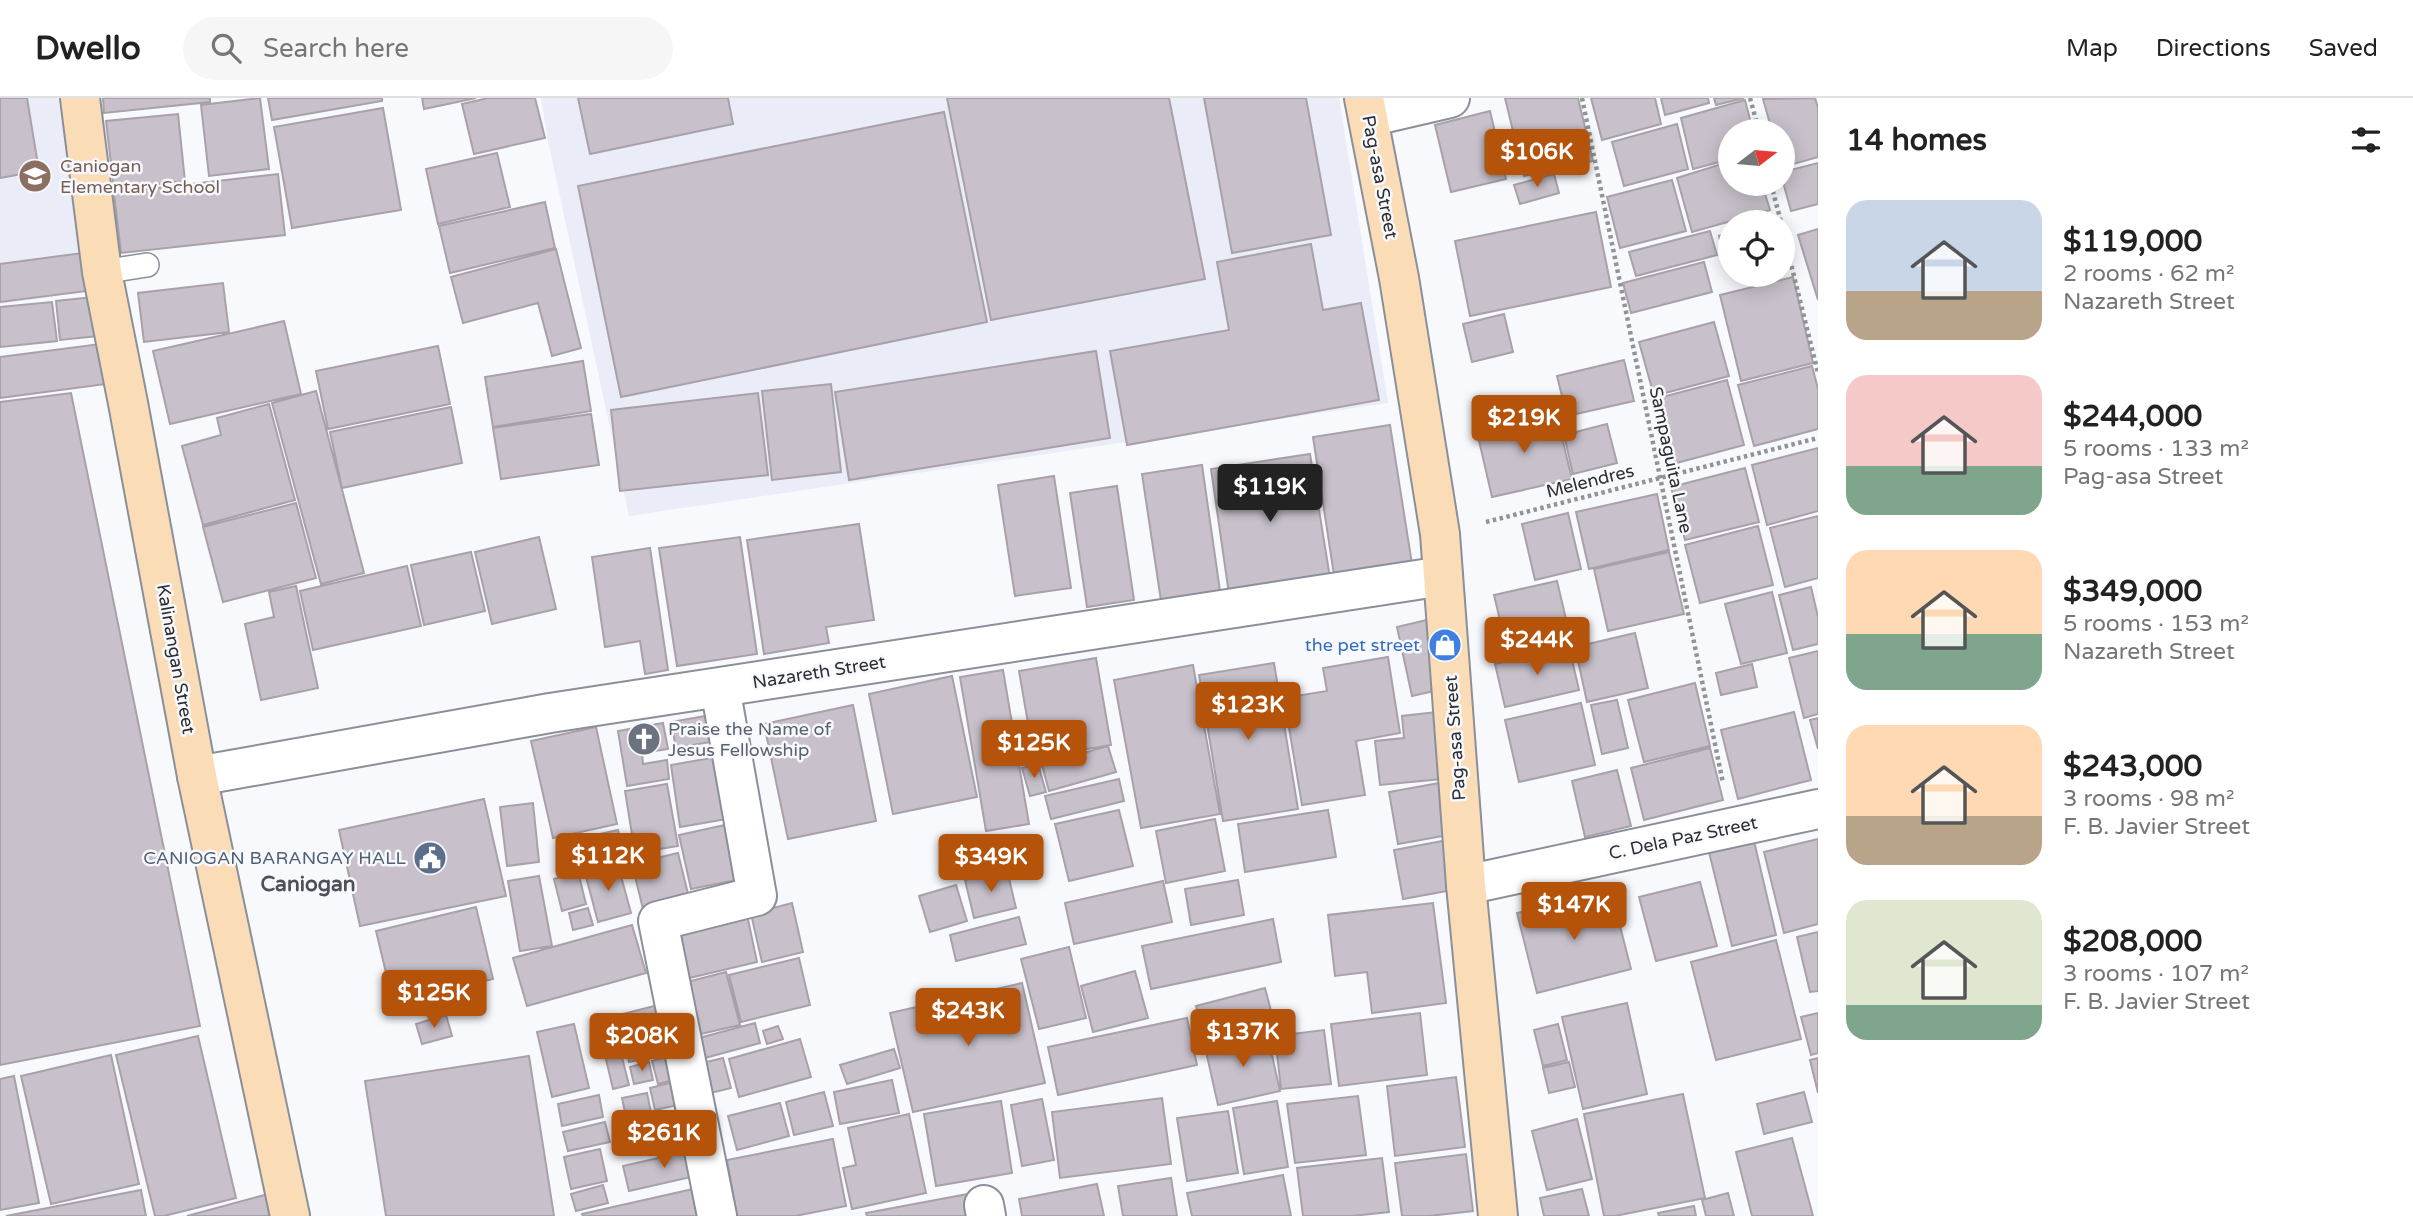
<!DOCTYPE html>
<html lang="en">
<head>
<meta charset="utf-8">
<style>
  body { margin:0; font-family:"Varela Round",sans-serif; background:#f6f6f6; color:#222; height:100vh; display:flex; flex-direction:column; font-size:26px; white-space:nowrap }
  * { box-sizing:border-box; margin:0 }
  p { font-size:23px; color:#767676 }
  .icon { flex:none; width:38px; height:38px; fill:none; stroke:currentColor; stroke-width:2; stroke-linecap:round; stroke-linejoin:round }
  .map { position:relative; flex:1; overflow:hidden }
  .panel { display:flex; flex-direction:column; background:#fff; width:595px }
  .panel>* { flex:none }
  .needle { width:46px; rotate:74deg }
  .fabs { position:absolute; left:1718px; top:21px; display:grid; gap:14px }
  .fabs a { display:grid; place-items:center; width:77px; height:77px; border-radius:50%; background:#fff; box-shadow:0 4px 18px #0003; font-size:35px }
  .price { position:absolute; translate:-50% -60px; padding:0 16px; border-radius:7px; background:#b45309; color:#fff; font-size:23px; line-height:46px; filter:drop-shadow(0 2px 4px #0008) }
  .price::after { content:''; position:absolute; left:50%; top:42px; width:21px; height:16px; margin-left:-10px; background:inherit; clip-path:polygon(0 0,100% 0,50% 100%) }
  .price.active { background:#222; color:#fff }
  ul { padding:0; list-style:none }
  li { display:flex; align-items:center; gap:21px; height:175px; padding:0 28px }
  li span { display:grid; place-items:center; flex:none; width:196px; height:140px; border-radius:21px; color:#555 }
  li>.icon { margin-inline-start:auto }
  span .icon { width:84px; height:84px; fill:#fffc; stroke-width:1 }
  li b { font-size:30px }
  h2 { display:flex; justify-content:space-between; align-items:center; height:84px; padding:0 28px; font-size:30px }
  header { display:flex; align-items:center; gap:42px; box-sizing:border-box; height:98px; padding:0 35px; background:#fff; border-bottom:2px solid #e0e0e0 }
  header strong { font-size:33px }
  nav { display:flex; gap:38px; margin-inline-start:auto; font-size:24px }
  .search { width:490px; height:63px; background:#f6f6f6; display:flex; align-items:center; gap:18px; box-sizing:border-box; padding:0 24px; border-radius:38px; color:#767676; font-size:26px }
  main { display:flex; flex:1; min-height:0 }
  .map>svg:first-child { display:block }
</style>
</head>
<body>
<header>
<strong>Dwello</strong>
<div class="search"><svg class="icon" aria-label="search" viewBox="0 0 24 24"><circle cx="10" cy="10" r="6"/><path d="M15 15l6 6"/></svg>Search here</div>
<nav><a>Map</a><a>Directions</a><a>Saved</a></nav>
</header>
<main>
<div class="map">
<svg width="1818" height="1118" viewBox="0 0 1818 1118">
  <rect width="100%" height="100%" fill="#f7f9fd"/>
  <path fill="#eaedf8" d="M0 0H58L90 193 0 206Z
    M541 0H1339L1388 305 629 418 548 43Z"/>
  <path fill="#c8c1cb" stroke="#a8a1aa" stroke-width="2" d="M0 0H27L39 73 0 80Z
    M103 0H210V4L104 15Z
    M260 0 269 71 209 78 201 7Z
    M268 0H382V3L272 22Z
    M422 0H476L424 11Z
    M488 0H535L545 40 474 56 462 6Z
    M578 0H728L733 26 590 56Z
    M947 0H1169L1205 181 991 222Z
    M1204 0H1306L1331 137 1232 155Z
    M1505 0H1578L1593 63 1524 78Z
    M1591 0H1655L1661 26 1602 42Z
    M1661 0H1708L1709 5 1665 17Z
    M1714 0H1744L1716 7Z
    M1815 0 1818 10V59L1783 69V33H1772L1763 1Z
    M1745 2 1753 33H1731V61L1693 71 1681 20Z
    M383 10 401 112 292 130 274 29Z
    M1490 13 1506 81 1451 94 1435 27Z
    M944 14 987 224 621 299 578 88Z
    M178 16 185 83 114 91 106 23Z
    M1677 26 1688 71 1624 88 1612 44Z
    M497 55 510 109 438 126 426 71Z
    M1731 63V86H1762L1770 112 1692 134 1677 80Z
    M1818 65V106L1791 113 1783 84V74Z
    M278 76 285 137 121 155 114 95Z
    M1554 76 1559 95 1520 106 1514 87Z
    M1672 82 1686 133 1620 150 1607 99Z
    M545 104 555 150 450 175 439 128Z
    M1596 114 1611 189 1470 218 1455 143Z
    M1818 131V202L1798 137Z
    M1710 133 1717 157 1636 178 1629 154Z
    M1731 134V158L1724 160 1719 138Z
    M1311 146 1323 212 1361 205 1379 302 1127 347 1110 253 1229 232 1217 164Z
    M556 151 581 250 552 258 538 205 463 225 451 179Z
    M82 155 87 193 0 204V166Z
    M1704 164 1712 194 1631 215 1623 185Z
    M1793 179 1813 265 1741 283 1720 197Z
    M223 185 229 234 144 244 138 195Z
    M93 199 98 238 60 242 56 203Z
    M52 204 57 243 0 249V209Z
    M1504 216 1513 254 1472 264 1463 226Z
    M284 223 301 296 170 326 153 253Z
    M1714 224 1729 278 1654 298 1639 244Z
    M100 246 106 286 0 300V259Z
    M438 248 450 306 328 331 316 273Z
    M1096 253 1110 340 849 382 835 294Z
    M1624 262 1634 303 1567 318 1557 278Z
    M583 263 591 313 493 329 485 279Z
    M1812 268 1818 291V331L1754 348 1738 287Z
    M1727 282 1744 347 1669 367 1651 302Z
    M831 286 841 374 772 382 762 293Z
    M316 293 364 475 321 486 272 305Z
    M71 295 200 928 0 967V304Z
    M758 295 768 377 620 393 611 312Z
    M269 306 295 402 203 427 182 348 221 337 217 320Z
    M451 309 462 365 342 390 330 334Z
    M1556 315 1572 381 1492 399 1477 334Z
    M591 316 599 367 501 381 493 330Z
    M1607 326 1617 365 1573 376 1564 337Z
    M1390 327 1412 466 1334 477 1313 339Z
    M1818 350V413L1767 427 1752 367Z
    M1310 356 1330 480 1229 496 1211 371Z
    M1202 367 1222 507 1163 516 1142 376Z
    M1745 370 1759 424 1685 442 1671 389Z
    M1054 378 1071 490 1015 498 998 387Z
    M1117 388 1134 502 1087 509 1070 395Z
    M1657 396 1669 452 1589 471 1576 414Z
    M296 405 316 480 223 504 203 429Z
    M1568 415 1581 471 1535 482 1522 426Z
    M1818 418V480L1785 489 1770 430Z
    M859 426 874 522 826 529 829 545 764 556 747 442Z
    M1758 428 1773 487 1700 505 1685 447Z
    M539 439 556 511 492 526 475 454Z
    M740 439 757 556 677 568 659 450Z
    M650 450 668 572 645 576 640 543 605 549 592 459Z
    M471 454 485 513 424 527 411 467Z
    M1669 454 1684 516 1608 533 1594 471Z
    M407 468 421 528 313 552 300 493Z
    M1557 483 1571 542 1508 556 1494 497Z
    M296 488 318 590 261 602 245 526 274 519 269 494Z
    M1811 489 1818 519V546L1793 552 1779 497Z
    M1772 494 1787 555 1741 566 1725 506Z
    M1431 521 1447 590 1412 598 1397 529Z
    M1635 535 1648 590 1587 604 1575 549Z
    M1569 549 1579 592 1505 609 1495 566Z
    M1818 553V616L1804 620 1789 560Z
    M1388 559 1400 635 1356 643 1365 697 1302 707 1284 600 1327 593 1323 570Z
    M1096 560 1111 647 1034 660 1019 573Z
    M1274 565 1298 711 1223 723 1199 577Z
    M1752 566 1757 589 1721 597 1716 575Z
    M1193 567 1220 716 1141 730 1114 582Z
    M1003 572 1029 726 986 733 960 579Z
    M952 578 977 699 893 716 869 596Z
    M1695 585 1710 648 1644 664 1628 602Z
    M1617 602 1628 650 1602 656 1591 607Z
    M1581 605 1595 667 1519 684 1505 622Z
    M853 607 876 723 788 741 764 626Z
    M1445 613 1452 680 1380 687 1375 643 1404 640 1402 618Z
    M1794 614 1811 682 1738 701 1721 632Z
    M711 617 716 643 676 650 671 624Z
    M1818 620V651L1810 622Z
    M663 625 668 651 642 655 643 666 667 662 669 681 627 688 618 633Z
    M596 629 617 726 553 740 531 643Z
    M1108 648 1116 674 1049 693 1042 667Z
    M1710 650 1723 702 1644 722 1631 670Z
    M717 659 727 721 680 729 671 667Z
    M1038 666 1046 694 1030 698 1022 670Z
    M1617 672 1631 728 1585 739 1572 683Z
    M1119 681 1124 703 1051 721 1045 698Z
    M1445 684 1454 736 1398 746 1389 694Z
    M667 686 678 748 635 755 625 693Z
    M484 701 506 798 360 828 339 732Z
    M533 705 539 764 507 768 500 709Z
    M1119 712 1133 768 1069 783 1055 726Z
    M1328 712 1336 759 1245 774 1238 726Z
    M1215 721 1225 773 1166 785 1156 733Z
    M725 727 736 782 691 791 679 737Z
    M618 732 625 760 565 771 559 745Z
    M1818 741V826L1784 835 1764 754Z
    M1448 742 1458 791 1403 801 1394 752Z
    M1754 743 1776 837 1732 848 1709 754Z
    M678 755 690 804 644 815 632 766Z
    M618 767 631 815 598 824 585 775Z
    M1007 772 1016 810 974 820 965 782Z
    M578 774 586 806 562 813 554 781Z
    M539 778 552 848 520 853 508 783Z
    M1238 782 1244 817 1191 827 1185 791Z
    M1163 783 1172 824 1074 846 1065 805Z
    M1700 784 1717 848 1656 863 1639 799Z
    M956 787 967 823 930 834 919 798Z
    M1611 793 1631 871 1537 895 1517 815Z
    M792 805 803 854 762 864 751 816Z
    M1433 805 1446 905 1372 915 1367 874 1335 878 1328 817Z
    M476 809 493 881 393 904 376 833Z
    M588 810 593 827 573 832 569 815Z
    M747 817 757 864 685 881 674 832Z
    M1019 819 1026 846 956 863 950 837Z
    M1273 821 1281 864 1151 891 1142 848Z
    M632 827 646 875 527 908 513 860Z
    M1818 834V893L1810 894 1797 839Z
    M1776 842 1801 941 1716 962 1691 864Z
    M1069 849 1086 920 1039 931 1021 861Z
    M799 860 810 907 741 924 729 877Z
    M1135 873 1148 920 1093 934 1081 888Z
    M726 874 740 927 696 937 683 885Z
    M1022 885 1045 985 913 1014 890 915Z
    M1265 890 1274 924 1205 942 1196 908Z
    M666 905 677 953 629 964 619 917Z
    M1627 905 1647 996 1583 1011 1562 919Z
    M1420 915 1427 977 1339 988 1331 926Z
    M1818 915V955L1811 957 1801 919Z
    M446 917 452 938 422 946 416 926Z
    M612 920 629 987 613 991 597 923Z
    M1187 920 1197 967 1058 997 1048 949Z
    M755 925 760 945 705 960 699 940Z
    M574 926 589 990 552 999 537 934Z
    M1558 926 1567 962 1543 968 1534 932Z
    M778 928 783 941 767 946 763 933Z
    M1324 932 1331 986 1281 991 1275 938Z
    M1267 935 1280 993 1218 1007 1205 949Z
    M198 938 236 1100 164 1118H155L116 957Z
    M800 941 811 979 739 999 729 961Z
    M894 951 900 970 847 986 840 967Z
    M679 956 686 979 658 986 652 963Z
    M111 957 139 1086 51 1106 21 978Z
    M529 958 554 1118H386L365 983Z
    M723 960 731 990 702 997 694 967Z
    M1818 960V995L1810 962Z
    M649 964 653 982 634 986 630 969Z
    M1569 964 1575 989 1549 995 1543 970Z
    M14 978 39 1105 0 1112V981Z
    M1456 979 1465 1049 1395 1058 1387 988Z
    M685 981 691 1004 655 1012 650 990Z
    M892 982 899 1015 840 1026 834 994Z
    M824 994 833 1028 794 1037 786 1004Z
    M1804 994 1812 1024 1764 1036 1757 1006Z
    M647 995 653 1024 681 1018 688 1049 652 1057 650 1050 633 1053 622 1000Z
    M1683 996 1705 1100 1615 1118H1604L1584 1016Z
    M599 997 603 1019 562 1028 558 1006Z
    M1358 998 1366 1057 1295 1065 1287 1006Z
    M1162 1000 1171 1066 1060 1080 1052 1014Z
    M1042 1001 1054 1062 1022 1068 1011 1007Z
    M1001 1003 1012 1075 936 1088 924 1016Z
    M1277 1003 1288 1069 1244 1076 1233 1010Z
    M780 1005 789 1038 737 1052 728 1018Z
    M1228 1013 1238 1075 1187 1083 1177 1020Z
    M909 1016 926 1095 852 1111 843 1070 856 1067 848 1030Z
    M1577 1021 1592 1081 1547 1092 1532 1033Z
    M605 1024 610 1044 568 1053 563 1034Z
    M1792 1040 1813 1118H1752L1736 1054Z
    M833 1041 846 1108 795 1118H737L727 1062Z
    M600 1051 607 1083 571 1091 564 1059Z
    M698 1051 704 1076 629 1093 623 1068Z
    M1466 1056 1473 1113 1429 1118H1402L1395 1065Z
    M1382 1060 1389 1114 1352 1118H1303L1297 1070Z
    M1283 1077 1291 1118H1192L1187 1095Z
    M1171 1080 1177 1118H1123L1118 1088Z
    M1097 1086 1104 1118H1022L1019 1101Z
    M603 1087 608 1105 576 1113 571 1096Z
    M693 1091 700 1118H583L582 1116Z
    M1582 1091 1589 1118H1544L1540 1100Z
    M141 1092 146 1118H6Z
    M272 1095 278 1118H187Z
    M1728 1095 1734 1118H1706L1702 1102Z
    M968 1096 972 1118H867L866 1115Z
    M1694 1108 1696 1118H1659L1658 1115Z"/>
  <g fill="none" stroke-linecap="round" stroke-linejoin="round">
    <defs>
      <path id="lane" d="M102 174 147 167"/>
      <path id="street" d="M1368 19 1450 0
        M197 678 550 615 1443 478
        M1466 787 1818 711
        M984 1107 986 1118
        M717 1118 658 823 757 798 720 589"/>
      <path id="secondary" d="M80 0 102 174 128 305 197 678 290 1118
        M1364 0 1399 180 1440 436 1466 787 1498 1118"/>
    </defs>
    <use href="#lane" stroke="#8b8f98" stroke-width="26"/>
    <use href="#street" stroke="#8b8f98" stroke-width="42"/>
    <use href="#secondary" stroke="#8b8f98" stroke-width="42"/>
    <path stroke="#929397" stroke-width="4.5" stroke-dasharray="3.5 3.5" stroke-linecap="butt" d="M1582 0 1723 685
      M1750 0 1759 33
      M1771 86 1781 124
      M1783 134 1818 275
      M1486 424 1818 340"/>
    <use href="#lane" stroke="#fff" stroke-width="23"/>
    <use href="#street" stroke="#fff" stroke-width="38"/>
    <use href="#secondary" stroke="#fadcb7" stroke-width="38"/>
  </g>
  <defs>
    <symbol id="school-disc" viewBox="-11 -11 22 22"><circle r="9.5" fill="#8d6e63" stroke="#f7f9fd"/><path d="M0-5L7-2L0 1L-7-2ZM-4 1L0 2.5L4 1V4Q0 6-4 4Z" fill="#fff"/></symbol>
    <symbol id="shop-disc" viewBox="-11 -11 22 22"><circle r="9.5" fill="#3f7fe0" stroke="#f7f9fd"/><path d="M-5-2.5h2.3a2.7 3.5 0 0 1 5.4 0H5L5.5 6h-11ZM-1.5-2.5h3a1.5 2.3 0 0 0-3 0Z" fill="#fff"/></symbol>
    <symbol id="church-disc" viewBox="-11 -11 22 22"><circle r="9.5" fill="#6b7280" stroke="#f7f9fd"/><path d="M-1.2-6h2.4v3.5h3.3v2.4h-3.3V6h-2.4V-.1h-3.3v-2.4h3.3Z" fill="#fff"/></symbol>
    <symbol id="civic-disc" viewBox="-11 -11 22 22"><circle r="9.5" fill="#5c6f8a" stroke="#f7f9fd"/><path d="M-.6-6.5H3V-4.5H.6V-3L4-1V1h2V6H-6V1h2V-1L-.6-3ZM-1.2 2.5V6h2.4V2.5Z" fill="#fff"/></symbol>
  </defs>
  <g fill-rule="evenodd">
    <use href="#school-disc" x="16" y="59" width="38" height="38"/>
    <use href="#shop-disc" x="1426" y="528" width="38" height="38"/>
    <use href="#church-disc" x="625" y="622" width="38" height="38"/>
    <use href="#civic-disc" x="411" y="741" width="38" height="38"/>
  </g>
  <g text-anchor="middle" stroke-width="5" stroke-linejoin="round" paint-order="stroke">
    <g font-size="18" fill="#785e54" stroke="#f7f9fd" text-anchor="start">
      <text x="60" y="74">Caniogan<tspan x="60" dy="21">Elementary School</tspan></text>
    </g>
    <g font-size="18" fill="#2d2e32" stroke="#f7f9fd">
      <text transform="translate(1380 79) rotate(79)" y="6">Pag-asa Street</text>
      <text transform="translate(1671 362) rotate(78)" y="6">Sampaguita Lane</text>
      <text transform="translate(1590 383) rotate(-14)" y="6">Melendres</text>
      <text transform="translate(176 561) rotate(80)" y="6">Kalinangan Street</text>
      <text transform="translate(819 574) rotate(-9)" y="6">Nazareth Street</text>
      <text transform="translate(1455 640) rotate(-94)" y="6">Pag-asa Street</text>
      <text transform="translate(1683 740) rotate(-12)" y="6">C. Dela Paz Street</text>
    </g>
    <g font-size="18" fill="#366cbe" stroke="#f7f9fd" text-anchor="end">
      <text x="1420" y="553">the pet street</text>
    </g>
    <g font-size="18" fill="#5b616d" stroke="#f7f9fd" text-anchor="start">
      <text x="668" y="637">Praise the Name of<tspan x="668" dy="21">Jesus Fellowship</tspan></text>
    </g>
    <g font-size="18" fill="#4e5e75" stroke="#f7f9fd" text-anchor="end">
      <text x="406" y="766">CANIOGAN BARANGAY HALL</text>
    </g>
    <g font-size="21" font-weight="bold" fill="#4d5059" stroke="#f7f9fd">
      <text x="308" y="793">Caniogan</text>
    </g>
  </g>
</svg>
<div class="fabs">
<a><svg class="needle" viewBox="-14 -14 28 28"><path d="M0-13l5 13h-10z" fill="#e53935"/><path d="M0 13l5-13h-10z" fill="#767676"/></svg></a>
<a><svg class="icon" aria-label="locate" viewBox="0 0 24 24"><circle cx="12" cy="12" r="6"/><path d="M12 2v4M12 18v4M2 12h4M18 12h4"/></svg></a>
</div>
<b class="price" style="left:1537px;top:91px">$106K</b>
<b class="price" style="left:1524px;top:357px">$219K</b>
<b class="price active" style="left:1270px;top:426px">$119K</b>
<b class="price" style="left:1537px;top:579px">$244K</b>
<b class="price" style="left:1248px;top:644px">$123K</b>
<b class="price" style="left:1034px;top:682px">$125K</b>
<b class="price" style="left:608px;top:795px">$112K</b>
<b class="price" style="left:991px;top:796px">$349K</b>
<b class="price" style="left:1574px;top:844px">$147K</b>
<b class="price" style="left:434px;top:932px">$125K</b>
<b class="price" style="left:968px;top:950px">$243K</b>
<b class="price" style="left:1243px;top:971px">$137K</b>
<b class="price" style="left:642px;top:975px">$208K</b>
<b class="price" style="left:664px;top:1072px">$261K</b>
</div>
<section class="panel">
<h2>14 homes<svg class="icon" aria-label="filters" viewBox="0 0 24 24"><path d="M4 7h16M4 17h16"/><circle cx="9" cy="7" r="2"/><circle cx="15" cy="17" r="2"/></svg></h2>
<ul>
<li><span style="background:linear-gradient(#c9d6e8 65%,#b9a48a 0)"><svg class="icon" aria-label="home" viewBox="0 0 24 24"><path d="M3 11l9-7 9 7M6 9v11h12V9"/></svg></span><div><b>$119,000</b><p>2 rooms · 62 m²</p><p>Nazareth Street</p></div></li>
<li><span style="background:linear-gradient(#f6c9c9 65%,#7fa58c 0)"><svg class="icon" aria-label="home" viewBox="0 0 24 24"><path d="M3 11l9-7 9 7M6 9v11h12V9"/></svg></span><div><b>$244,000</b><p>5 rooms · 133 m²</p><p>Pag-asa Street</p></div></li>
<li><span style="background:linear-gradient(#ffd9b3 60%,#7fa58c 0)"><svg class="icon" aria-label="home" viewBox="0 0 24 24"><path d="M3 11l9-7 9 7M6 9v11h12V9"/></svg></span><div><b>$349,000</b><p>5 rooms · 153 m²</p><p>Nazareth Street</p></div></li>
<li><span style="background:linear-gradient(#ffd9b3 65%,#b9a48a 0)"><svg class="icon" aria-label="home" viewBox="0 0 24 24"><path d="M3 11l9-7 9 7M6 9v11h12V9"/></svg></span><div><b>$243,000</b><p>3 rooms · 98 m²</p><p>F. B. Javier Street</p></div></li>
<li><span style="background:linear-gradient(#dfe7d0 75%,#7fa58c 0)"><svg class="icon" aria-label="home" viewBox="0 0 24 24"><path d="M3 11l9-7 9 7M6 9v11h12V9"/></svg></span><div><b>$208,000</b><p>3 rooms · 107 m²</p><p>F. B. Javier Street</p></div></li>
</ul>
</section>
</main>
</body>
</html>
